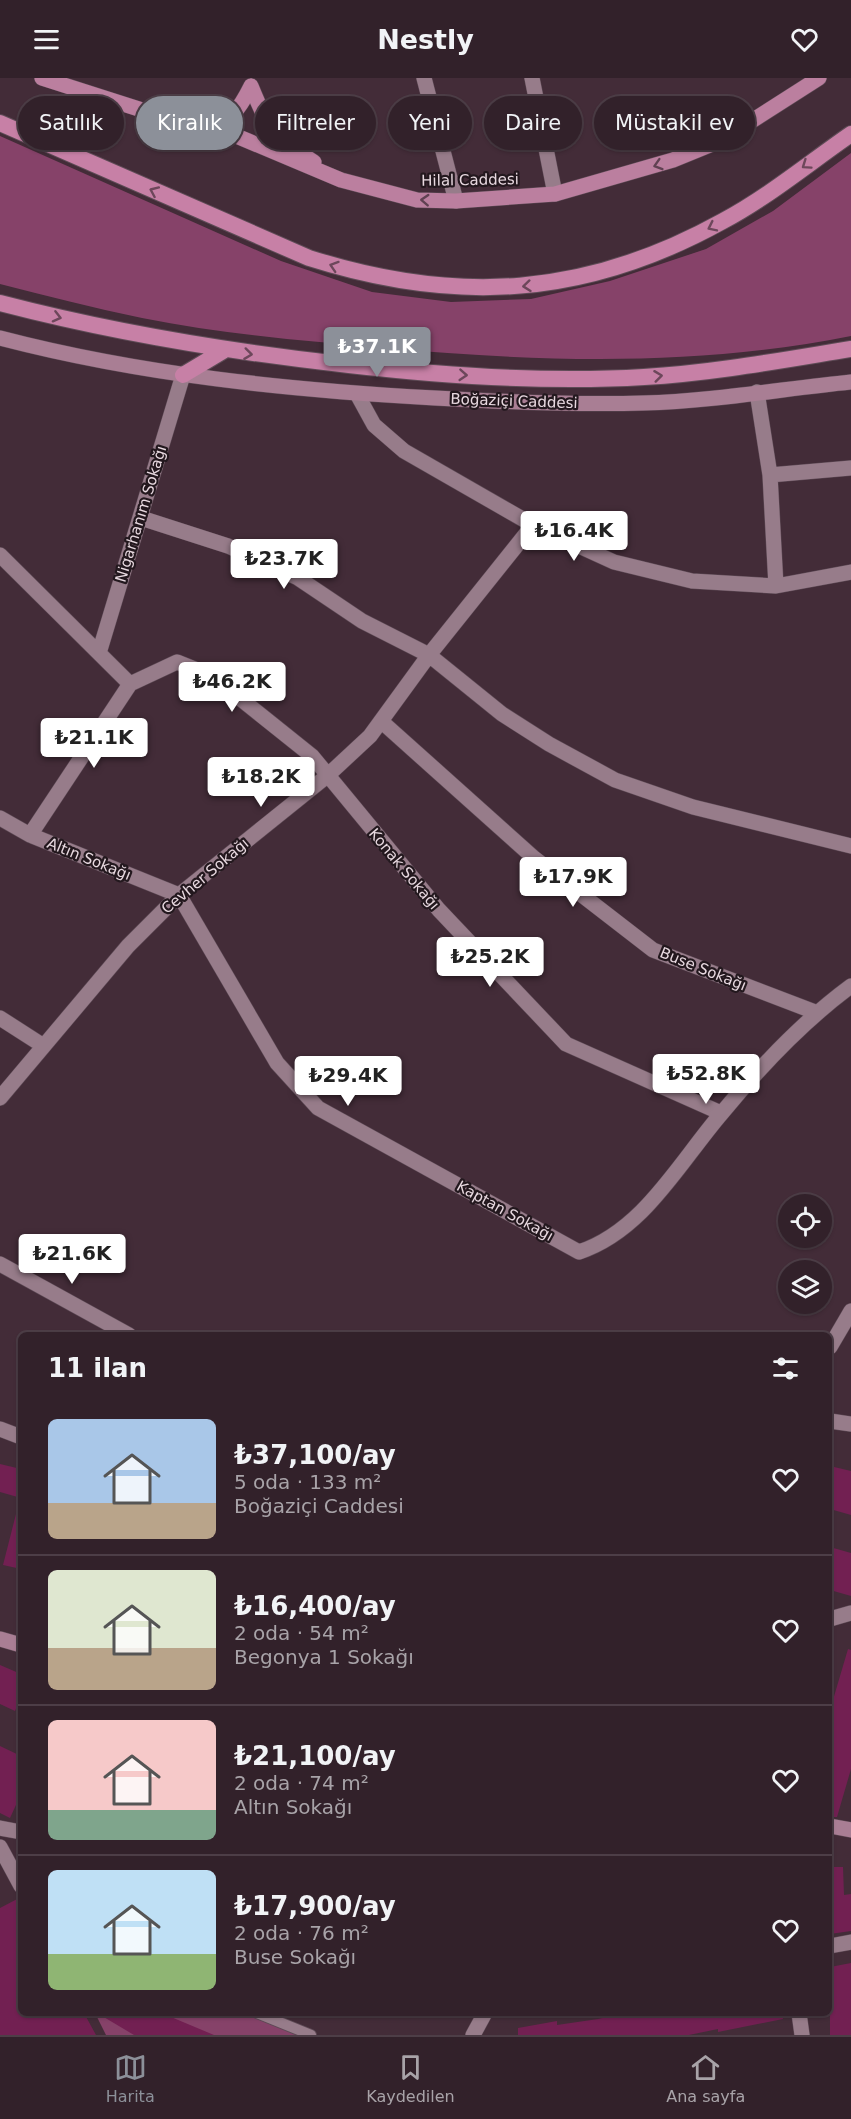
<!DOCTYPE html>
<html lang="tr">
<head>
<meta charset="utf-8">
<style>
  body { margin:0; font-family:"DejaVu Sans",sans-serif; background:#3a2932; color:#f1f3f6; height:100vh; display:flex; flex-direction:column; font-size:22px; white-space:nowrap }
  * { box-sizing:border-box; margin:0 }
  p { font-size:20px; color:#a8a3a8 }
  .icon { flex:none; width:33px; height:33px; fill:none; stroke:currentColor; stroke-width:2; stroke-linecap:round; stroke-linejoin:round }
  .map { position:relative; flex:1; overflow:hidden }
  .drawer { position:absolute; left:18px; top:1254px; width:814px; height:684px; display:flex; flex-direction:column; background:#32212a; border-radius:9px; box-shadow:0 2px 4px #0004,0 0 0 2px #4d3e47 }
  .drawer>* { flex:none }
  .hud { position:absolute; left:18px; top:18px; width:816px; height:54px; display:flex; gap:12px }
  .fabs { position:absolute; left:778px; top:1116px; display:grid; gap:12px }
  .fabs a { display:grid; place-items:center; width:54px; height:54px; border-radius:50%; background:#32212a; box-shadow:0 2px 4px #0004,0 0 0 2px #4d3e47; font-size:30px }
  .price { position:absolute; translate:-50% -51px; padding:0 14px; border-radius:6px; background:#fff; color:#222; font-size:20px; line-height:39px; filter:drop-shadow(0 2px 3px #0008) }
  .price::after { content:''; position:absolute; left:50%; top:36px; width:18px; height:14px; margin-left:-9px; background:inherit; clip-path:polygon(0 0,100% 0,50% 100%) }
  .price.on { background:#8c9099; color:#fff }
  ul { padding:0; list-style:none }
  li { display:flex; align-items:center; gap:18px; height:150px; padding:0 30px }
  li+li { border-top:2px solid #4d3e47 }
  li span { display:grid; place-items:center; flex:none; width:168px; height:120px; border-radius:9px; color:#555 }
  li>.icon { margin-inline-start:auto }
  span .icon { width:72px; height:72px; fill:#fffc; stroke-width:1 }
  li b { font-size:26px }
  h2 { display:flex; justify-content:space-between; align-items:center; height:72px; padding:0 30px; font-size:26px }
  .pill { padding:0 21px; border-radius:27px; background:#32212a; box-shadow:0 2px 4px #0004,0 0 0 2px #4d3e47; font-size:21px; line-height:54px }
  .pill.on { background:#8c9099; color:#fff }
  header { display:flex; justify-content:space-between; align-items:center; height:78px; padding:0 30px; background:#32212a; font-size:27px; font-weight:700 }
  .tab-bar { display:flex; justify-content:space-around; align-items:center; height:84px; border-top:2px solid #4d3e47; background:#32212a; font-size:16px; color:#a8a3a8 }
  .tab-bar a { display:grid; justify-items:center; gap:3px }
  .tab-bar .on { color:#8c9099 }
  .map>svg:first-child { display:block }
</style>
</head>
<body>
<header><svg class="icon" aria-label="menu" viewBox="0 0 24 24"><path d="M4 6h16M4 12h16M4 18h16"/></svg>Nestly<svg class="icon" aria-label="heart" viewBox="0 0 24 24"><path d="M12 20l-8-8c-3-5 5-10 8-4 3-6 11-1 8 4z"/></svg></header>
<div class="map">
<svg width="851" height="1957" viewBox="0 0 851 1957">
  <rect width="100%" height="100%" fill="#432c38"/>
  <path fill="#864269" d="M0 58 281 183 372 214 451 224 531 221 610 203 706 171 773 133 851 75V258C696 289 541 284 385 270 304 263 222 256 142 240 94 230 47 218 0 206Z
    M95 1935H245L297 1957H106Z"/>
  <path fill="#722052" d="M0 1386 21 1391V1420L0 1414Z
    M830 1388 851 1393V1437L830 1431Z
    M16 1436H21V1491L3 1487Z
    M830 1469 851 1475V1518L830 1512Z
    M848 1571 851 1572V1691L837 1739H830V1632Z
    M0 1587 21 1596V1620L15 1633 0 1626Z
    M0 1668 21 1678V1716L10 1740 0 1735Z
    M830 1789H843L844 1817 851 1816V1853L830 1856Z
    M21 1819V1935H84L96 1957H0V1830Z
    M851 1885V1957H830V1889Z
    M97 1935H169L171 1939 214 1957H134Z
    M624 1935H782L783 1941 718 1954V1951L689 1957H518V1950L557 1943V1947L598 1941Z"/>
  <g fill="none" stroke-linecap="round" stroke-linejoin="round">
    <defs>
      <path id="service" d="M257 1935 311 1957"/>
      <path id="minor" d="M424 0 456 123
        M532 0 555 116
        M757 314 770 397 776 508
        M357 316 374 347 404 373 533 447 614 484 692 503 776 508 851 494
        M770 397 851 390
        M141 440 228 468 298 500 362 543 429 577 502 636 549 666 615 702 693 729 851 768
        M0 477 130 606
        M99 575 183 297
        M130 606 177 584 212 598 312 678 439 832 566 966 721 1035
        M381 643 534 780 653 872 815 934
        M0 740 30 757 179 817 277 985 318 1030 579 1174C643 1153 679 1085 721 1036 759 990 802 944 851 908
        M30 757 130 606
        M0 940 42 967
        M0 1020 128 868 179 817 327 698 370 658 429 577 533 447
        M0 1186 129 1257
        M830 1269 851 1233
        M830 1343 851 1346
        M0 1351 21 1359
        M830 1541 851 1535
        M0 1750 21 1754
        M0 1769 21 1808
        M830 1868 851 1864
        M799 1935 802 1957
        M473 1957 485 1935"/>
      <path id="secondary" d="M0 260C142 297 289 312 435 320 505 324 574 327 643 325 713 323 782 311 851 304
        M0 1561 21 1567
        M830 1748 851 1752"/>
      <path id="primary" d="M42 0 192 48 234 57 341 102 417 122 456 123 555 116 673 82 722 62 819 0
        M251 8C269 52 274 59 314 84
        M207 48C232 43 240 30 251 8"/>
      <path id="trunk" d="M0 45 309 180C457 227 586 219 723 143 768 119 809 85 851 56
        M0 225C115 255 231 274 349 287 446 298 546 305 644 299 713 295 783 282 851 271
        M183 297 223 273"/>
    </defs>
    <use href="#service" stroke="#5e4b56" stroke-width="12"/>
    <use href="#minor" stroke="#5e4b56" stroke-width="16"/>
    <use href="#secondary" stroke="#5e4b56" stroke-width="16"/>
    <use href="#primary" stroke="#5e4b56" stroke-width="16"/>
    <use href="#trunk" stroke="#5e4b56" stroke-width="18"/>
    <use href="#service" stroke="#977c8a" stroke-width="10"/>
    <use href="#minor" stroke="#977c8a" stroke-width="15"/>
    <use href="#secondary" stroke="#a97e94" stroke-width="15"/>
    <use href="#primary" stroke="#bb7f9f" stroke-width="15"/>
    <use href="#trunk" stroke="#c780a6" stroke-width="16"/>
  </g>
  <defs><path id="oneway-chevron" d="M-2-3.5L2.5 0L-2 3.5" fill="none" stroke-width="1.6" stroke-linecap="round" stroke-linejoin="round" transform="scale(1.5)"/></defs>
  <g stroke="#604152">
    <use href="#oneway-chevron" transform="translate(658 87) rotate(163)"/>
    <use href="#oneway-chevron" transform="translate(425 122) rotate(-177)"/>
  </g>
  <g stroke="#6d475b">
    <use href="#oneway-chevron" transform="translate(806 87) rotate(145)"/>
    <use href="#oneway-chevron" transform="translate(154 113) rotate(-156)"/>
    <use href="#oneway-chevron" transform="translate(712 149) rotate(154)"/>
    <use href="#oneway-chevron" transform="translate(334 188) rotate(-162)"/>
    <use href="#oneway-chevron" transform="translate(527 208) rotate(174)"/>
    <use href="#oneway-chevron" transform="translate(57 239) rotate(14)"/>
    <use href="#oneway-chevron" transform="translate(248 276) rotate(7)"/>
    <use href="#oneway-chevron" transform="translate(463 297) rotate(4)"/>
    <use href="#oneway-chevron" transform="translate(658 298) rotate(-7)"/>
  </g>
  <g text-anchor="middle" stroke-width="4.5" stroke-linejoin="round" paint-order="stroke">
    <g font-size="15" fill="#e8d9e0" stroke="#23181e">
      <text transform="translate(470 102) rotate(-1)" y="5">Hilal Caddesi</text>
      <text transform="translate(514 323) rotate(2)" y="5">Boğaziçi Caddesi</text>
      <text transform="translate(141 436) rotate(-73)" y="5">Nigarhanım Sokağı</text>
      <text transform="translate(89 781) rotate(22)" y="5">Altın Sokağı</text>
      <text transform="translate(404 791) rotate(50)" y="5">Konak Sokağı</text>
      <text transform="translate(205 798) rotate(-40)" y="5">Cevher Sokağı</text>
      <text transform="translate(703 891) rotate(22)" y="5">Buse Sokağı</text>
      <text transform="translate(505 1133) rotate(29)" y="5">Kaptan Sokağı</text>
    </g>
  </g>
</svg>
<div class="fabs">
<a><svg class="icon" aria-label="locate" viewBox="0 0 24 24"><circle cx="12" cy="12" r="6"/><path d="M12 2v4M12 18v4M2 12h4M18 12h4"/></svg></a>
<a><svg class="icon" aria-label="layers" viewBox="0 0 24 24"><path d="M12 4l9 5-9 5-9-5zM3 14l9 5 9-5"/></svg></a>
</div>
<b class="price on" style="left:377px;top:300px">₺37.1K</b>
<b class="price" style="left:574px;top:484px">₺16.4K</b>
<b class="price" style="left:284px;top:512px">₺23.7K</b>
<b class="price" style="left:232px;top:635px">₺46.2K</b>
<b class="price" style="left:94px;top:691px">₺21.1K</b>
<b class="price" style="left:261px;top:730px">₺18.2K</b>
<b class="price" style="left:573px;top:830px">₺17.9K</b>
<b class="price" style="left:490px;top:910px">₺25.2K</b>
<b class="price" style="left:706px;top:1027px">₺52.8K</b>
<b class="price" style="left:348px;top:1029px">₺29.4K</b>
<b class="price" style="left:72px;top:1207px">₺21.6K</b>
<div class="hud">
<a class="pill">Satılık</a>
<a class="pill on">Kiralık</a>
<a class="pill">Filtreler</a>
<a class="pill">Yeni</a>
<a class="pill">Daire</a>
<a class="pill">Müstakil ev</a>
</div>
<section class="drawer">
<h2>11 ilan<svg class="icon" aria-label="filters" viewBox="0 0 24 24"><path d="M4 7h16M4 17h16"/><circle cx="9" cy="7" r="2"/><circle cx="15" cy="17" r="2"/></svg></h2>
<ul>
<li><span style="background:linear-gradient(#a9c7e8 70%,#b9a48a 0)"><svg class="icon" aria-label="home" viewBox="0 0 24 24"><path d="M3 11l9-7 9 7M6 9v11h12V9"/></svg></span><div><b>₺37,100/ay</b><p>5 oda · 133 m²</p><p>Boğaziçi Caddesi</p></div><svg class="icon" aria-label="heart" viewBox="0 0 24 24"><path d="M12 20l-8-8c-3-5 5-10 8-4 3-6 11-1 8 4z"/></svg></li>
<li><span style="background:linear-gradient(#dfe7d0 65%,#b9a48a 0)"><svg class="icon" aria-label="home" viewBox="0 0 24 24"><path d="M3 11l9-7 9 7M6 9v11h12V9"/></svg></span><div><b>₺16,400/ay</b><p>2 oda · 54 m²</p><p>Begonya 1 Sokağı</p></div><svg class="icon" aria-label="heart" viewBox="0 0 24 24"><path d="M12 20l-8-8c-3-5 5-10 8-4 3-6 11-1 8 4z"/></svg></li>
<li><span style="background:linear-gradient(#f6c9c9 75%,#7fa58c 0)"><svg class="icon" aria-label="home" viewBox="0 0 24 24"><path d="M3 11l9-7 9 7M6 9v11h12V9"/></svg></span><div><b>₺21,100/ay</b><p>2 oda · 74 m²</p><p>Altın Sokağı</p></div><svg class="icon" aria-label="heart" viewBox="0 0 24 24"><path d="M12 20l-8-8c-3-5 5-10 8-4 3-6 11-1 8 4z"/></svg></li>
<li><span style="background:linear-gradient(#bfe0f5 70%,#8fb573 0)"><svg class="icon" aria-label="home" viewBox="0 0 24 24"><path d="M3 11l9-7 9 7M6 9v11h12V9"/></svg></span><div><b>₺17,900/ay</b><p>2 oda · 76 m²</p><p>Buse Sokağı</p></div><svg class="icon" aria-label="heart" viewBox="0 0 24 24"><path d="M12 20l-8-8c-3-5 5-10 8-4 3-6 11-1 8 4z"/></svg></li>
</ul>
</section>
</div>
<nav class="tab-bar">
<a class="on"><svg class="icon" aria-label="map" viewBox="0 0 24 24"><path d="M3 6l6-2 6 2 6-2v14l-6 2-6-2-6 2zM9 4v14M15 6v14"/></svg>Harita</a>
<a><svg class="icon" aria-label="saved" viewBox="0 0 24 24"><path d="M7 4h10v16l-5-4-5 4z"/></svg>Kaydedilen</a>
<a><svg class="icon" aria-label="home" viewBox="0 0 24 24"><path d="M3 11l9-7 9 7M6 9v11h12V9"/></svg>Ana sayfa</a>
</nav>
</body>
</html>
